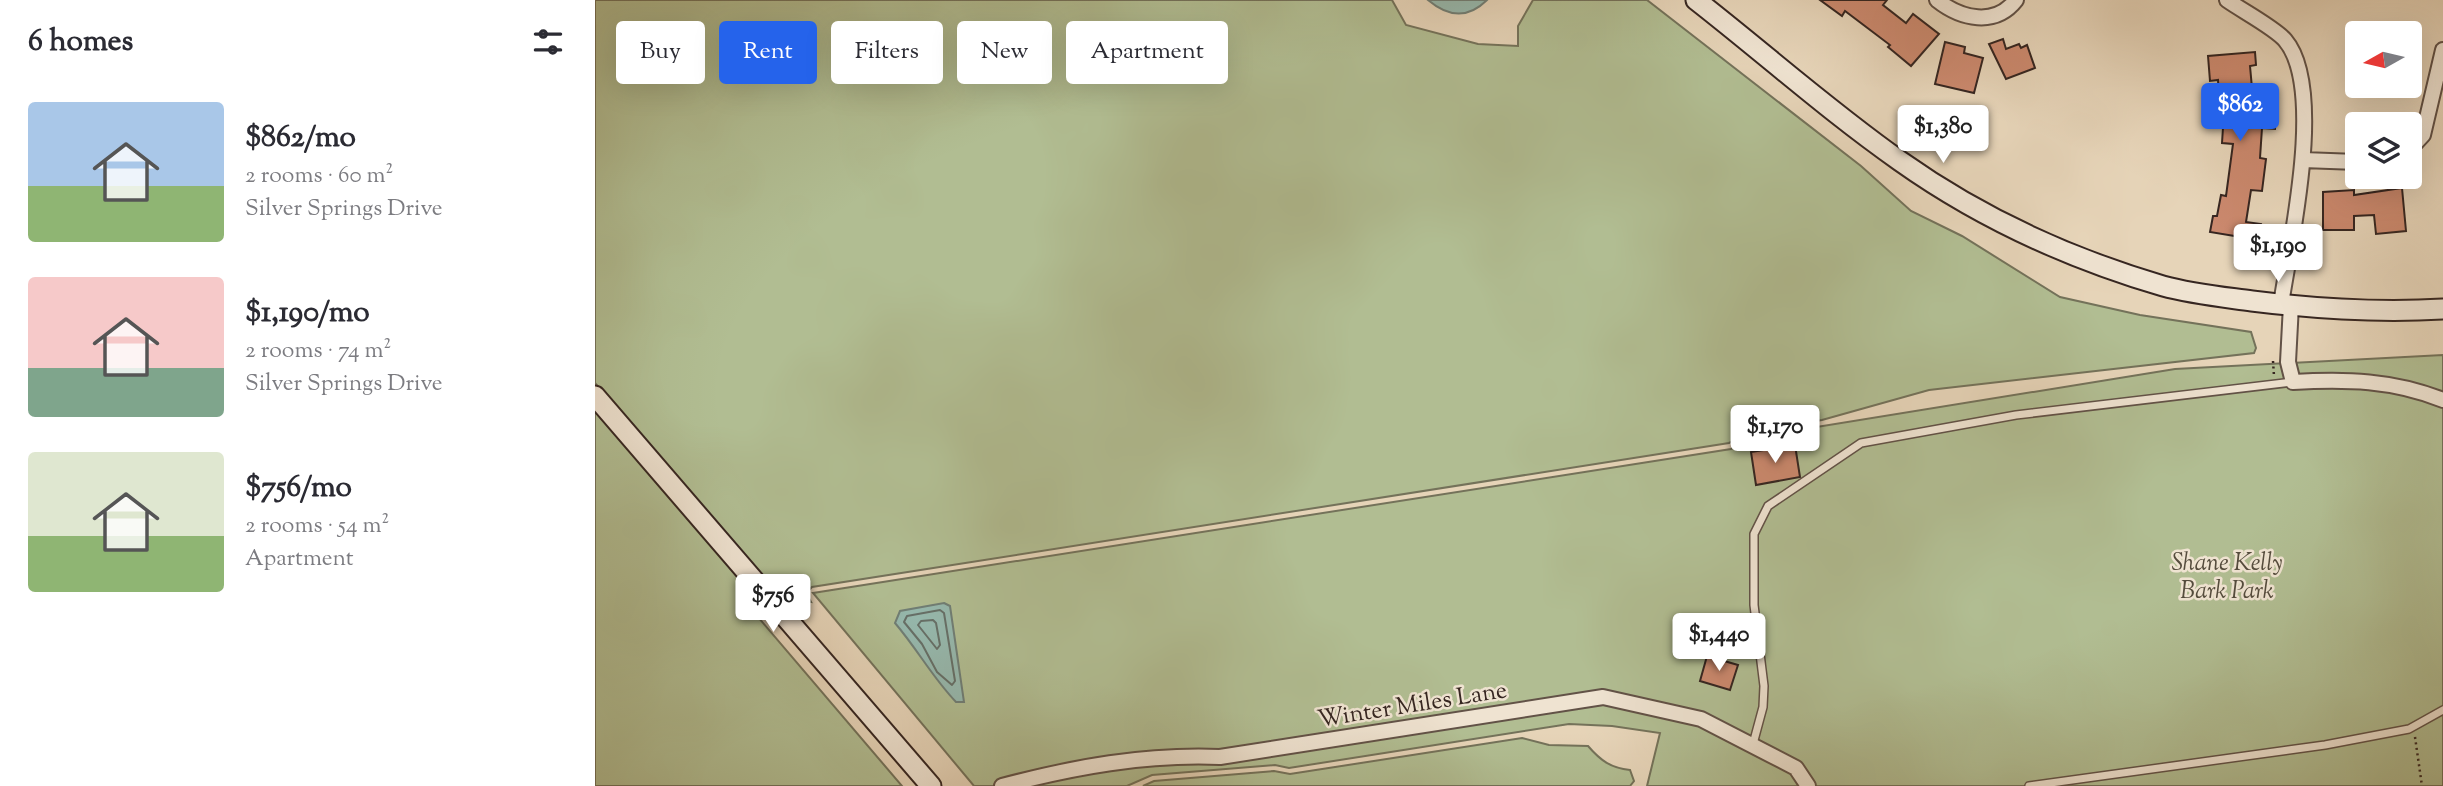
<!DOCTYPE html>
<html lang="en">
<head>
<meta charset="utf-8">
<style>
  body { margin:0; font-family:"Sorts Mill Goudy",serif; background:#f2f2f3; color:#2b2b33; height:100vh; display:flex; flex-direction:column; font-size:26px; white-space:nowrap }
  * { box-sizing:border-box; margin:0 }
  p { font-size:23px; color:#7c7c81 }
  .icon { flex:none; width:38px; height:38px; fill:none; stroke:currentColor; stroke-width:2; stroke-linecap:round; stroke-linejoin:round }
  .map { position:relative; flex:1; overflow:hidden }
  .side { display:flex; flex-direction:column; background:#fff; width:595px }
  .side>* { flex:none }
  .banner { position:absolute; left:21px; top:21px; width:665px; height:63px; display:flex; gap:14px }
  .needle { width:46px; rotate:262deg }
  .controls { position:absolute; left:1750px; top:21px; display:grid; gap:14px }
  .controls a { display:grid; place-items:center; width:77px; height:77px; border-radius:7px; background:#fff; box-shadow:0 7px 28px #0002; font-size:35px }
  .price { position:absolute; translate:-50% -60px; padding:0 16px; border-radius:7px; background:#fff; color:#222; font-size:23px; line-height:46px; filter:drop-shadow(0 2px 4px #0008) }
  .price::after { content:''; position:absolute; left:50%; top:42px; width:21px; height:16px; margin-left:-10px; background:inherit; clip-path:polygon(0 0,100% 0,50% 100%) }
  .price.current { background:#2563eb; color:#fff }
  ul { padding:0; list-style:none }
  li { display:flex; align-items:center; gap:21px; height:175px; padding:0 28px }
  li span { display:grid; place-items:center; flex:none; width:196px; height:140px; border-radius:7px; color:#555 }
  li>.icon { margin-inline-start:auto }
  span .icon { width:84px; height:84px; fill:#fffc; stroke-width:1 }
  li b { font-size:30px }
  h2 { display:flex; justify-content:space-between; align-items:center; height:84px; padding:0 28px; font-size:30px }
  .pill { padding:0 24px; border-radius:7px; background:#fff; box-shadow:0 7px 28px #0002; font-size:24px; line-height:63px }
  .pill.current { background:#2563eb; color:#fff }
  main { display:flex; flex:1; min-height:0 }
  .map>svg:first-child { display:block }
</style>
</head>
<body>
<main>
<section class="side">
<h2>6 homes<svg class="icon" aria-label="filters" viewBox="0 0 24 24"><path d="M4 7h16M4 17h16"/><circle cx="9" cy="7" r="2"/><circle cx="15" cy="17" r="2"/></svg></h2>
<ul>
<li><span style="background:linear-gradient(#a9c7e8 60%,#8fb573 0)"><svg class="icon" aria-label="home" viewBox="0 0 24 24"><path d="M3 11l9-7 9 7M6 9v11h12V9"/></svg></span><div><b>$862/mo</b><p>2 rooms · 60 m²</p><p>Silver Springs Drive</p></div></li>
<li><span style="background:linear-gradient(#f6c9c9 65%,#7fa58c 0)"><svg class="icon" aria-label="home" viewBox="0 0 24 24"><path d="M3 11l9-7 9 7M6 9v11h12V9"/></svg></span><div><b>$1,190/mo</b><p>2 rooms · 74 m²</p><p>Silver Springs Drive</p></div></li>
<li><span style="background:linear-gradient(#dfe7d0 60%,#8fb573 0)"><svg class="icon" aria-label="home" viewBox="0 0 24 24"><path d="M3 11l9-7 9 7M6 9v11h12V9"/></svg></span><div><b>$756/mo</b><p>2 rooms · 54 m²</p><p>Apartment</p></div></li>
</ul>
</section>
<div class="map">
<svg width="1848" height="786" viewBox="0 0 1848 786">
  <rect width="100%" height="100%" fill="#e6d4b8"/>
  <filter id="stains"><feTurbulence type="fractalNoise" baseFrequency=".00286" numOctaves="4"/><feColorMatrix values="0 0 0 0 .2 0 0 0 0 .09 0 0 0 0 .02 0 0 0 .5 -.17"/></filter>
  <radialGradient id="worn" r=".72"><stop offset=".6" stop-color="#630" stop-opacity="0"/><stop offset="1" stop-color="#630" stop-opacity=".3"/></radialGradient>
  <path fill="#b1bd92" stroke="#74725a" stroke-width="2" d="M0 0H797L811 25 883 44 923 46V26L938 0H1052L1266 166 1316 211 1367 236 1465 297 1545 315 1656 332 1661 348 1659 353 1334 390 1227 420 1159 431 1134 443 217 587 211 593 216 602 182 596 0 383Z
    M1848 355V786H1052L1065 733 1017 726 974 724 694 768 680 765 557 775 532 786H379L218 593 1136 449 1160 437 1580 369Z
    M0 408 163 598 157 610 307 786H0Z
    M927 738 954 745 993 746C1006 761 1016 768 1035 770L1039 781 1035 786H548L559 781 679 771 695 774Z"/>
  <path fill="#96b8ad" stroke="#707e75" stroke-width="2" d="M833 0H892C873 19 853 17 833 0Z
    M349 603 355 606 369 702H361C337 677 323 650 300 623L305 611Z"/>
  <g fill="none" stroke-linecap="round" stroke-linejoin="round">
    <path stroke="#666f67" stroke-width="2" d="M345 610 349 613 360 681 357 685 342 672 327 644 309 622 312 616Z
      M338 620 341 623 345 645 342 649 323 625 326 621Z"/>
  </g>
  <path fill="#cb896e" stroke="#362621" stroke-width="2" d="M1225 0H1292L1288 5 1311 23 1318 14 1344 34 1316 66 1293 47 1295 45 1250 11 1247 16Z
    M1408 39 1411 49 1424 44 1426 48 1432 45 1440 68 1411 79 1394 44Z
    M1350 42 1370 47 1369 53 1388 58 1379 93 1340 84Z
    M1660 52 1661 65 1655 66 1659 110 1681 112 1680 129 1667 128 1665 158 1671 159 1667 191 1656 190 1651 222 1666 224 1664 240 1615 232 1618 216H1622L1626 195 1631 196 1638 144 1627 143 1630 97 1624 98 1623 80 1615 81 1613 56Z
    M1807 188 1811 231 1781 234 1779 215 1759 216V230H1728V192L1759 190V195Z
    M1200 445 1205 477 1161 485 1156 452Z
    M1112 656 1143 665 1135 690 1105 681Z"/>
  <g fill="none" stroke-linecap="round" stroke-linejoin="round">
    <defs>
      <path id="lane" d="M1158 744 1168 707 1169 686 1159 605V534L1173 506 1266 443 1421 415 1698 382
        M1434 786 1730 745 1814 729 1848 710"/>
      <path id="street" d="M1342 0C1366 19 1400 27 1421 0
        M1632 0C1646 10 1680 28 1690 40 1731 88 1695 244 1686 304
        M1815 149 1828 135 1848 50
        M1708 160 1762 162
        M1696 305 1693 362 1698 382C1751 379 1798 380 1848 400
        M407 786C479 767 550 754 625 757L1008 697 1106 719 1201 768 1213 786"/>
      <path id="secondary" d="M1101 0C1169 53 1235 112 1305 161 1384 217 1476 259 1568 286 1597 294 1628 297 1657 301 1722 309 1783 313 1848 309
        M0 396 336 786"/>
    </defs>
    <use href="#lane" stroke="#625247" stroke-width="10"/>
    <use href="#street" stroke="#625247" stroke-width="18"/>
    <use href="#secondary" stroke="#362621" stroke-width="23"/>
    <path stroke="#362621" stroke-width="2.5" stroke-dasharray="2 3.5" stroke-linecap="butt" d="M1678 361 1679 376
      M1820 737 1827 786"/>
    <use href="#lane" stroke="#efe3d1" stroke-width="7"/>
    <use href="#street" stroke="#efe3d1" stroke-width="14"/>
    <use href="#secondary" stroke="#efe3d1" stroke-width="19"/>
  </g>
  <g text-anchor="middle" stroke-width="5" stroke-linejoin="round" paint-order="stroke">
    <g font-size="24" font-style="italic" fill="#554c3d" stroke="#efe3d1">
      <text x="1632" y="570">Shane Kelly<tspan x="1632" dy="28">Bark Park</tspan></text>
    </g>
    <g font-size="24" fill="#362621" stroke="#efe3d1">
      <text transform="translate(817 704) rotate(-9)" y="8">Winter Miles Lane</text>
    </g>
  </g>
  <rect width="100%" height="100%" filter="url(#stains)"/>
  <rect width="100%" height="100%" fill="url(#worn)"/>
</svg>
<div class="controls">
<a><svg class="needle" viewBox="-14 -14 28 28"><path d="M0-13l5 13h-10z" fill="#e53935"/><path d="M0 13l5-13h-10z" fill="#7c7c81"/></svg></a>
<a><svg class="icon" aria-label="layers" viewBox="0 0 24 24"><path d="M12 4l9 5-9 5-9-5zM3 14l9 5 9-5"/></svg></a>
</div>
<b class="price current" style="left:1645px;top:143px">$862</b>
<b class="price" style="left:1348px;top:165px">$1,380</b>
<b class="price" style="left:1683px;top:284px">$1,190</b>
<b class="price" style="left:1180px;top:465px">$1,170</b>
<b class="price" style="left:178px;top:634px">$756</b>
<b class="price" style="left:1124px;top:673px">$1,440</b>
<div class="banner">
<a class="pill">Buy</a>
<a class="pill current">Rent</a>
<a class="pill">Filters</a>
<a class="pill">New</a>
<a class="pill">Apartment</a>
</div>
</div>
</main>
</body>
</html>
